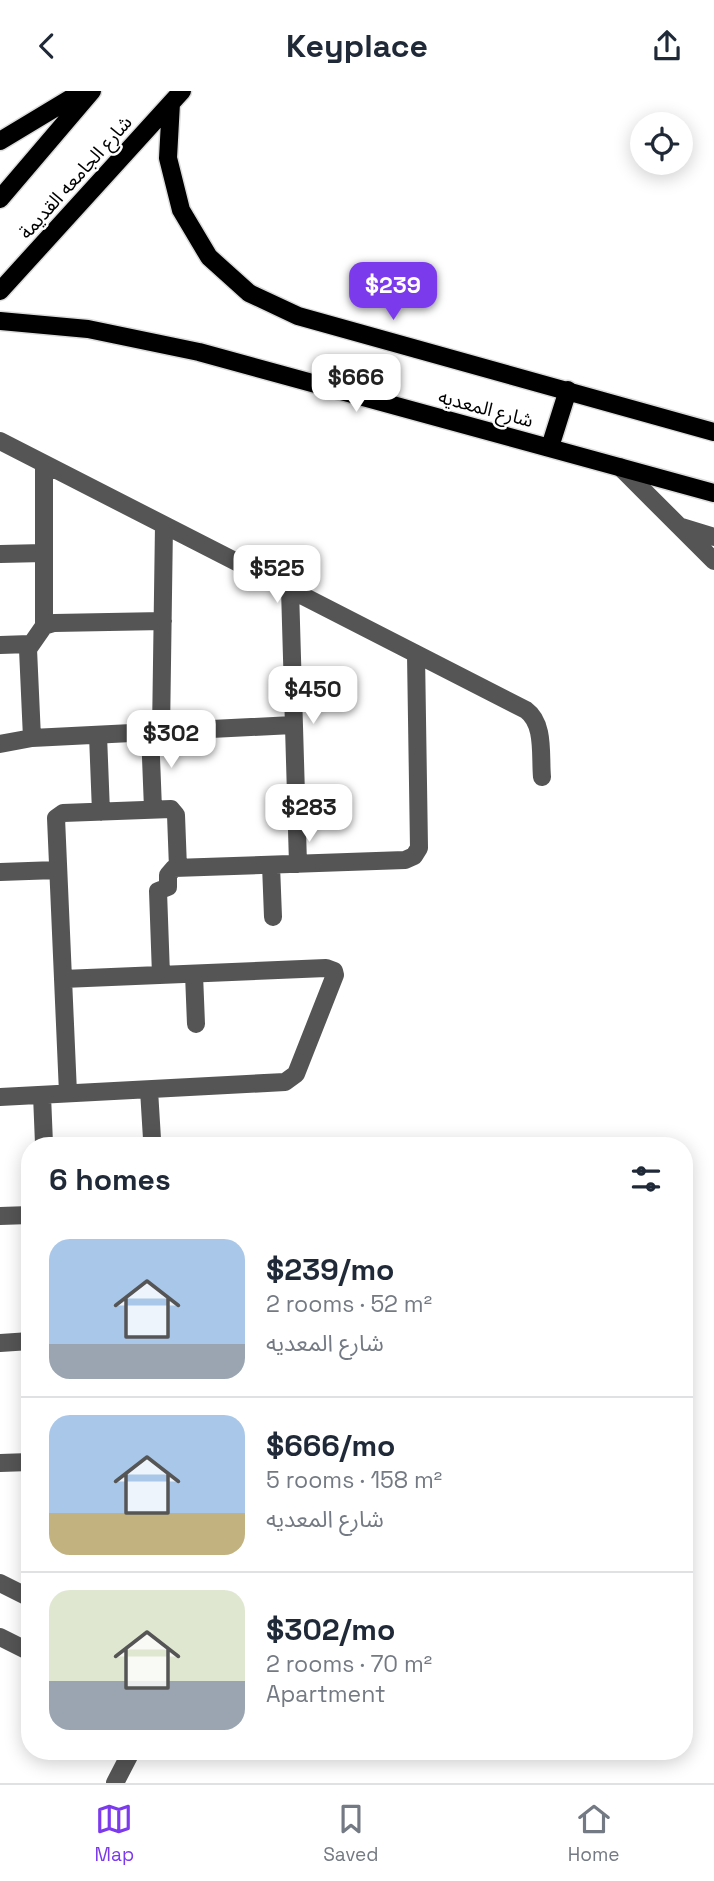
<!DOCTYPE html>
<html lang="en">
<head>
<meta charset="utf-8">
<style>
  body { margin:0; font-family:"Space Grotesk","Noto Sans Arabic",sans-serif; background:#f2f2f3; color:#1f2937; height:100vh; display:flex; flex-direction:column; font-size:26px; white-space:nowrap }
  * { box-sizing:border-box; margin:0 }
  p { font-size:23px; color:#747a83 }
  .icon { flex:none; width:38px; height:38px; fill:none; stroke:currentColor; stroke-width:2; stroke-linecap:round; stroke-linejoin:round }
  .map { position:relative; flex:1; overflow:hidden }
  .side { position:absolute; left:21px; top:1046px; width:672px; height:623px; display:flex; flex-direction:column; background:#fff; border-radius:28px; box-shadow:0 4px 18px #0003 }
  .side>* { flex:none }
  .controls { position:absolute; left:630px; top:21px; display:grid; gap:14px }
  .controls a { display:grid; place-items:center; width:63px; height:63px; border-radius:50%; background:#fff; box-shadow:0 4px 18px #0003; font-size:35px }
  .price { position:absolute; translate:-50% -60px; padding:0 16px; border-radius:14px; background:#fff; color:#222; font-size:23px; line-height:46px; filter:drop-shadow(0 2px 4px #0008) }
  .price::after { content:''; position:absolute; left:50%; top:42px; width:21px; height:16px; margin-left:-10px; background:inherit; clip-path:polygon(0 0,100% 0,50% 100%) }
  .price.current { background:#7c3aed; color:#fff }
  ul { padding:0; list-style:none }
  li { display:flex; align-items:center; gap:21px; height:175px; padding:0 28px }
  li+li { border-top:2px solid #e0e1e3 }
  li span { display:grid; place-items:center; flex:none; width:196px; height:140px; border-radius:21px; color:#555 }
  li>.icon { margin-inline-start:auto }
  span .icon { width:84px; height:84px; fill:#fffc; stroke-width:1 }
  li b { font-size:30px }
  h2 { display:flex; justify-content:space-between; align-items:center; height:84px; padding:0 28px; font-size:30px }
  header { display:flex; justify-content:space-between; align-items:center; height:91px; padding:0 28px; background:#fff; font-size:32px; font-weight:600 }
  .tabs { display:flex; justify-content:space-around; align-items:center; height:98px; border-top:2px solid #e0e1e3; background:#fff; font-size:19px; color:#747a83 }
  .tabs a { display:grid; justify-items:center; gap:4px }
  .tabs .current { color:#7c3aed }
  .map>svg:first-child { display:block }
</style>
</head>
<body>
<header><svg class="icon" aria-label="back" viewBox="0 0 24 24"><path d="M15 5l-7 7 7 7"/></svg>Keyplace<svg class="icon" aria-label="share" viewBox="0 0 24 24"><path d="M12 15V3M7 8l5-5 5 5M5 13v7h14v-7"/></svg></header>
<div class="map">
<svg width="714" height="1692" viewBox="0 0 714 1692">
  <rect width="100%" height="100%" fill="#fff"/>
  <g fill="none" stroke-linecap="round" stroke-linejoin="round">
    <defs>
      <path id="major" d="M171 12 168 67 181 119 209 166 249 202 298 225 714 341
        M0 50 83 0
        M0 108 92 0
        M0 200 182 0
        M0 230 88 238 199 261 714 402
        M550 356 568 299"/>
    </defs>
    <use href="#major" stroke="#dbdbdb" stroke-width="21"/>
    <path stroke="#555" stroke-width="18" d="M0 350 526 619C545 633 540 664 542 686
      M44 373V535
      M620 376 714 470
      M682 436 714 446
      M0 463 44 462
      M290 498 298 773
      M0 554 30 553
      M150 641 153 718
      M161 641 164 434
      M98 644 101 721
      M32 647 28 558 44 535 54 532 163 530
      M0 653 32 647 293 634
      M271 774 273 826
      M0 781 57 779
      M194 883 196 933
      M161 884 158 800 168 796V784L174 777 405 769 414 765 419 757 416 563
      M149 999 152 1048
      M68 1002 56 727 63 722 171 718 176 724 178 777
      M42 1004 44 1053
      M0 1006 285 991 296 983 335 884 334 880 326 877 63 888
      M0 1125 30 1124
      M0 1252 30 1250
      M0 1372 30 1371
      M0 1492 26 1505
      M0 1546 30 1561
      M115 1692 131 1661"/>
    <use href="#major" stroke="#000" stroke-width="18"/>
  </g>
  <g text-anchor="middle" stroke-width="5" stroke-linejoin="round" paint-order="stroke">
    <g font-size="19" fill="#000" stroke="#fff">
      <text transform="translate(75 86) rotate(-48)" y="7">شارع الجامعه القديمة</text>
      <text transform="translate(486 317) rotate(15)" y="7">شارع المعديه</text>
    </g>
  </g>
</svg>
<div class="controls">
<a><svg class="icon" aria-label="locate" viewBox="0 0 24 24"><circle cx="12" cy="12" r="6"/><path d="M12 2v4M12 18v4M2 12h4M18 12h4"/></svg></a>
</div>
<b class="price current" style="left:393px;top:231px">$239</b>
<b class="price" style="left:356px;top:323px">$666</b>
<b class="price" style="left:277px;top:514px">$525</b>
<b class="price" style="left:313px;top:635px">$450</b>
<b class="price" style="left:171px;top:679px">$302</b>
<b class="price" style="left:309px;top:753px">$283</b>
<section class="side">
<h2>6 homes<svg class="icon" aria-label="filters" viewBox="0 0 24 24"><path d="M4 7h16M4 17h16"/><circle cx="9" cy="7" r="2"/><circle cx="15" cy="17" r="2"/></svg></h2>
<ul>
<li><span style="background:linear-gradient(#a9c7e8 75%,#9aa5b1 0)"><svg class="icon" aria-label="home" viewBox="0 0 24 24"><path d="M3 11l9-7 9 7M6 9v11h12V9"/></svg></span><div><b>$239/mo</b><p>2 rooms · 52 m²</p><p>شارع المعديه</p></div></li>
<li><span style="background:linear-gradient(#a9c7e8 70%,#c2b280 0)"><svg class="icon" aria-label="home" viewBox="0 0 24 24"><path d="M3 11l9-7 9 7M6 9v11h12V9"/></svg></span><div><b>$666/mo</b><p>5 rooms · 158 m²</p><p>شارع المعديه</p></div></li>
<li><span style="background:linear-gradient(#dfe7d0 65%,#9aa5b1 0)"><svg class="icon" aria-label="home" viewBox="0 0 24 24"><path d="M3 11l9-7 9 7M6 9v11h12V9"/></svg></span><div><b>$302/mo</b><p>2 rooms · 70 m²</p><p>Apartment</p></div></li>
</ul>
</section>
</div>
<nav class="tabs">
<a class="current"><svg class="icon" aria-label="map" viewBox="0 0 24 24"><path d="M3 6l6-2 6 2 6-2v14l-6 2-6-2-6 2zM9 4v14M15 6v14"/></svg>Map</a>
<a><svg class="icon" aria-label="saved" viewBox="0 0 24 24"><path d="M7 4h10v16l-5-4-5 4z"/></svg>Saved</a>
<a><svg class="icon" aria-label="home" viewBox="0 0 24 24"><path d="M3 11l9-7 9 7M6 9v11h12V9"/></svg>Home</a>
</nav>
</body>
</html>
